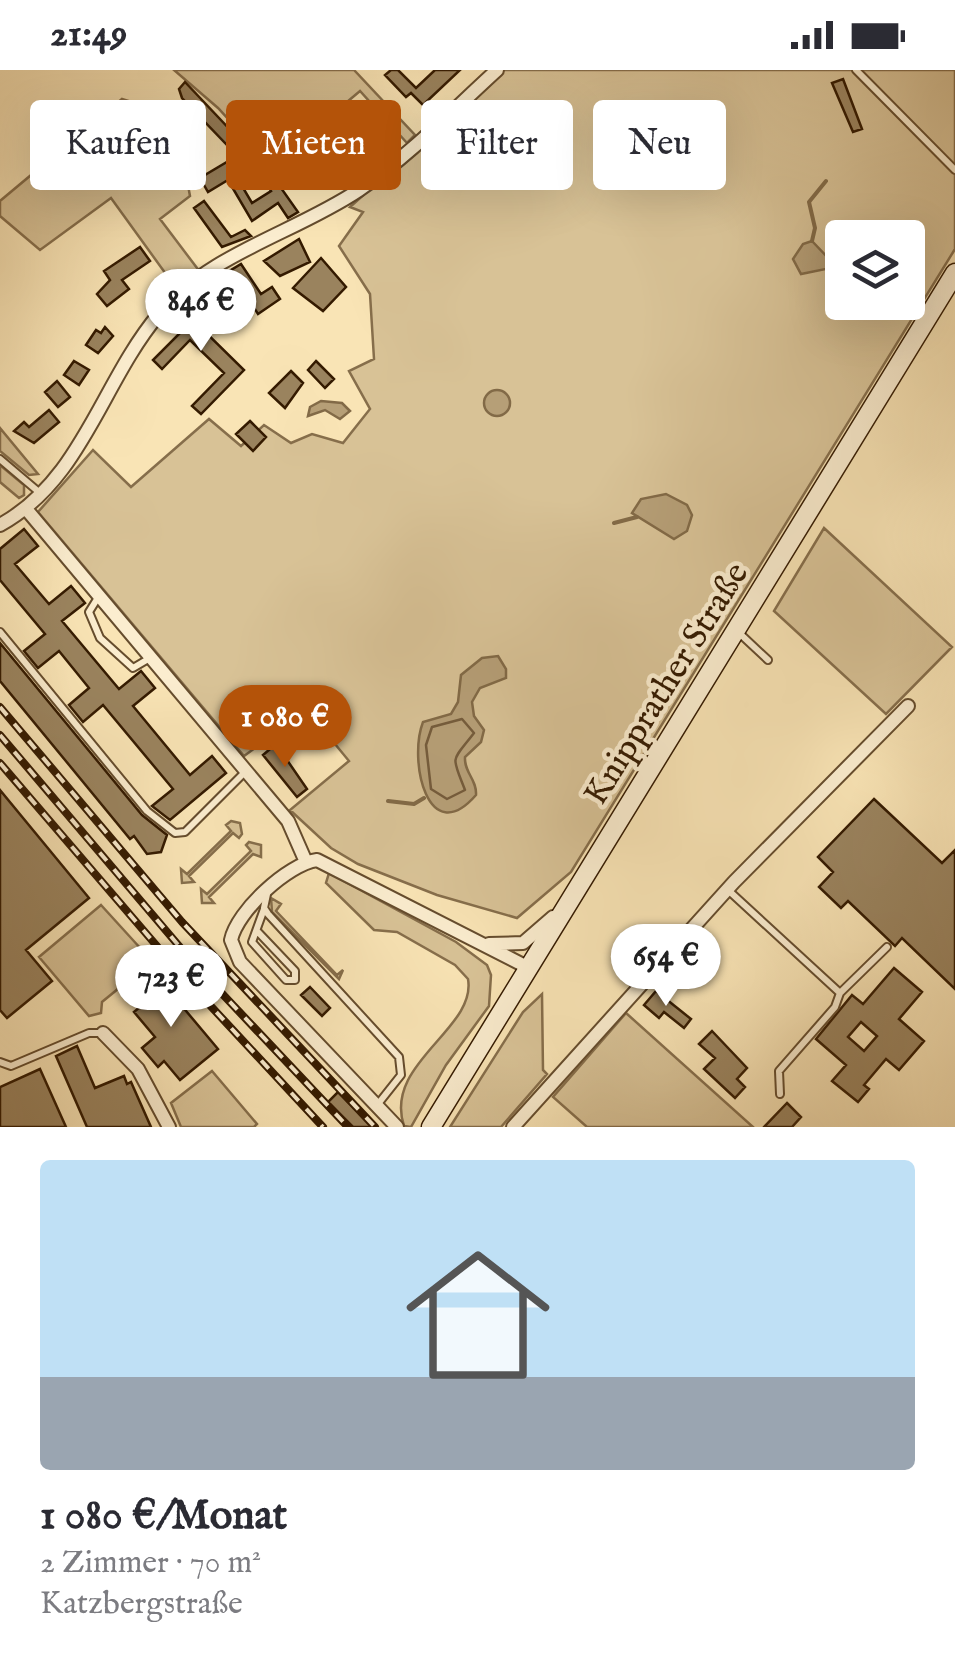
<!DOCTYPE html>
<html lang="de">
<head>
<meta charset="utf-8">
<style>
  body { margin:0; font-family:"IM FELL English",serif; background:#f2f2f3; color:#2b2b33; height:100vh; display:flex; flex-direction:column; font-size:38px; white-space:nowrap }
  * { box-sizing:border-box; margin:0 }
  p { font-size:32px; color:#7c7c81 }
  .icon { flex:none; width:55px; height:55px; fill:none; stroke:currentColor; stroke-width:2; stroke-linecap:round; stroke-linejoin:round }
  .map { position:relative; height:1057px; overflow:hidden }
  .panel { display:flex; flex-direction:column; background:#fff; flex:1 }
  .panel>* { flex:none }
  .top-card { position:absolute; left:30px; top:30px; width:895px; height:90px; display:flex; gap:20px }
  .fabs { position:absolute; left:825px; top:150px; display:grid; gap:20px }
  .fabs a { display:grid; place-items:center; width:100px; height:100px; border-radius:10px; background:#fff; box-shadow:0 10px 40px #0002; font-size:50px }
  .price { position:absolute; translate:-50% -85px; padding:0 22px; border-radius:35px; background:#fff; color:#222; font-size:32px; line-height:65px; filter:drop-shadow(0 2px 5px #0008) }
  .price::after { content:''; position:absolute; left:50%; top:60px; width:30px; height:22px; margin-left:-15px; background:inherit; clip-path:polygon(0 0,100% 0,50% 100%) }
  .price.on { background:#b45309; color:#fff }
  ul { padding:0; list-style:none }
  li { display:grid; align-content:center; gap:20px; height:530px; padding:0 40px }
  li+li { border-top:2px solid #e1e1e2 }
  li span { display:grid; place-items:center; height:310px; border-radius:10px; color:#555 }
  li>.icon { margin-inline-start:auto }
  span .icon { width:180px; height:180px; fill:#fffc; stroke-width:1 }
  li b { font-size:42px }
  .chip { padding:0 35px; border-radius:10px; background:#fff; box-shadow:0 10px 40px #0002; font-size:35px; line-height:90px }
  .chip.on { background:#b45309; color:#fff }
  .status { display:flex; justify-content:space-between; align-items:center; height:70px; padding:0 50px; background:#fff; direction:ltr }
  .status svg { height:28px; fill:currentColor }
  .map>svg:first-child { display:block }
</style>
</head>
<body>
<div class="status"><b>21:49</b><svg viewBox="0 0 49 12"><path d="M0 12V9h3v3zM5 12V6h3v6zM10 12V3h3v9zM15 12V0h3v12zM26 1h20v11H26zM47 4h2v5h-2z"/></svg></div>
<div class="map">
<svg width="955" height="1057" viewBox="0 0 955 1057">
  <rect width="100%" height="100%" fill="#f9e4b5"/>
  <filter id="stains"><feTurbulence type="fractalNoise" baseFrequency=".002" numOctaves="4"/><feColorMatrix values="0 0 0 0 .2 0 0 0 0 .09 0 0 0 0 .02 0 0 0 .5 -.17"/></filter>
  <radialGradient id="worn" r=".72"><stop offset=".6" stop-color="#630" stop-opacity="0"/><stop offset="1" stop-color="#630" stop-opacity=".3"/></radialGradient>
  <path fill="#d8c296" stroke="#866e4b" stroke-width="2.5" fill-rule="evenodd" d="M174 0H354L415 65 407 73 360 21 328 48 318 38 263 87 218 38Z
    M503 0H955V179L571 802 517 848 437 825 358 794 331 778 290 740 349 691 307 640 244 686 38 442 93 380 131 417 209 349 241 376 264 355 291 373 312 364 343 373 370 339 349 301 374 289 370 224 339 176 363 142 350 137ZM842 168H908V232H842Z
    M122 29 148 37 195 75 184 94 190 126 160 149 200 202 176 218 111 128 40 180 0 146V131Z
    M0 358 38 404 29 405 0 381Z
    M0 395 24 415V425L19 428 0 412Z
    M824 458 952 577 886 644 774 541Z
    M231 751 240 753 242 764 239 768 233 763 189 806 194 812 182 813 181 799 187 804 231 761 226 755Z
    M249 772 261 775V787L253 784 209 827 214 833H202L201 819 207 824 251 781 246 775Z
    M329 803 456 872 487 895 491 905 489 936 446 995 411 1057 404 1056C383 993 477 959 468 909L455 895 397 862 374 860 326 813Z
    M271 828 281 834 276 841 337 905 343 900 339 909 272 842Z
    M101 835 152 891 102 932 101 943 89 946 39 887Z
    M542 924 543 1000 547 1004 501 1057H450L523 942Z
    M626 943 753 1057H587L553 1027Z
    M212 1001 257 1054 254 1057H181L171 1033Z"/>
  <path fill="#b69f77" stroke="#826a47" stroke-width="2.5" d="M812 171 831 191 826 199 801 204 793 189 803 174Z
    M484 333a13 13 0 1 1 26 0a13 13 0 1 1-26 0Z
    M321 331 342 333 350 341 340 349 325 340 308 346 310 337Z
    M666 424 687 435 692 445 687 461 674 469 632 443 641 429Z
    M498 586 506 599V608L480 618 472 632 474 646 484 660 481 672 465 687C464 703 477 709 476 725 428 780 408 691 423 652L451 644 458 632 461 605 482 588Z"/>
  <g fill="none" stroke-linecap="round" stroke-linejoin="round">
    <path stroke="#755c3c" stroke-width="2.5" d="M462 649 474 663C451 693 451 684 465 720L447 729 431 719 426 675 432 657Z"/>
    <path stroke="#826a47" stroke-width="4" d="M812 171 815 158 809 132 826 111
      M614 453 637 447
      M388 731 414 734 424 728"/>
  </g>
  <path fill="#9a835e" stroke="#341a00" stroke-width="2.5" fill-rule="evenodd" d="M391 0H398L416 18 435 0H460L423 35 411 23 406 27 385 5Z
    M843 9 862 59 853 62 832 13Z
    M185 12 235 65 226 74 182 28 179 19Z
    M382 48 389 56 383 64 342 102 332 91 308 107 299 96 360 54 366 60Z
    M242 83 250 98 236 106 252 133 271 121 255 96 262 91 298 142 288 148 278 133 252 151 228 110 208 122 200 108Z
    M204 131 231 167 245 160 251 166 222 177 194 138Z
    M299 169 310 192 280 206 264 191Z
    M140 177 150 191 122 210 129 219 107 236 97 224 110 210 104 201Z
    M321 188 346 217 323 241 293 218Z
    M241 194 261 224 272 217 280 229 258 244 240 216 222 224 213 211Z
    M187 230 200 242 193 250 244 300 201 344 192 336 224 303 190 270 162 299 153 290 185 258 172 245Z
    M105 257 113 266 98 283 86 275 96 260 101 263Z
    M74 291 89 300 79 315 64 305Z
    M316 291 334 309 325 318 308 300Z
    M291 301 303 313 285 338 269 323Z
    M57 311 70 327 58 337 45 322Z
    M49 340 59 352 34 373 14 361 24 352 29 357Z
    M250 351 266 367 253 381 236 364Z
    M24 459 38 476 15 494 49 534 71 516 85 533 62 551 119 619 141 601 155 618 133 636 190 705 212 686 226 703 170 750 152 736 173 719 103 635 83 652 69 635 89 618 59 581 38 598 24 581 45 564 0 510V479Z
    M0 573 142 745 167 765 161 782 147 784 134 766 130 769 0 611Z
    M276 674 307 719 297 727 263 685Z
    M0 720 89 828 26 880 52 911 7 948 0 940Z
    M874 729 942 793 955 780V919L902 868 895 876 848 831 841 838 819 817 833 802 818 787Z
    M693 880 707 893 694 911 678 896Z
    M894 898 922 922 899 949 924 971 899 1000 886 989 864 1015 869 1019 858 1032 832 1011 846 995 816 969 852 925 863 934ZM861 952 877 966 864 981 848 967Z
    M155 904 218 979 180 1010 164 991 158 997 142 978 155 967 134 942 140 937 130 924Z
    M310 917 330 938 322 946 301 925Z
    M656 921 691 949 684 958 664 942 659 948 644 935Z
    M712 961 747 998 737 1009 745 1017 735 1028 704 999 715 988 699 974Z
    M77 976 95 1018 124 1006 127 1014 131 1012 151 1057H87L56 986Z
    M40 999 66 1057H0V1017Z
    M338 1022 373 1057H353L328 1032Z
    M787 1033 801 1047 792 1057H764Z"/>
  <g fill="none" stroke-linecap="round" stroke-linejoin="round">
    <defs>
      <path id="service" d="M856 0 955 100
        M0 389 40 423
        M99 526 89 542 100 568 133 598 150 588
        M736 560 768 590
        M0 562 147 741 175 763 185 762 246 701
        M728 820 840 923 887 877
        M267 824 264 838 268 844 399 987 401 1005 378 1034
        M257 861 295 901V910H286L252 872 264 839
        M0 992 11 996 89 963H102
        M780 1024 779 1001 835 937 840 923"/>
      <path id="minor" d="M27 440 288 751 306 792
        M0 455C83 409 101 313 159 244 210 183 295 163 359 120 409 86 453 40 497 0
        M489 874 523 873 553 847
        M103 963 138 999 169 1057
        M397 1057 240 892 231 870C237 841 288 794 317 790L529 898
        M513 1057 734 812 908 636"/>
      <path id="secondary" d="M431 1057 955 203"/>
    </defs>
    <use href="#service" stroke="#654c2d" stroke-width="10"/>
    <use href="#minor" stroke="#654c2d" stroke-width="16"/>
    <use href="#secondary" stroke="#341a00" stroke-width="21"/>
    <use href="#service" stroke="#fbedcf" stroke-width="6"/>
    <use href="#minor" stroke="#fbedcf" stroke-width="12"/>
    <use href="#secondary" stroke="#fbedcf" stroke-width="18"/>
    <defs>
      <path id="rail" d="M0 637 182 852 375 1057
        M0 665 196 896 348 1057
        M0 693 180 903 323 1057"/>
    </defs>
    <use href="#rail" stroke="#341a00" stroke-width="8"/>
    <use href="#rail" stroke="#fbedcf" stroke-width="4" stroke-dasharray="11" stroke-linecap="butt"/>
  </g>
  <g text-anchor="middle" stroke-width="9" stroke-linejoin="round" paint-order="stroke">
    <g font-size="35" fill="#341a00" stroke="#fbedcf">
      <text transform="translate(665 613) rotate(-58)" y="12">Knipprather Straße</text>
    </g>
  </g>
  <rect width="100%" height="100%" filter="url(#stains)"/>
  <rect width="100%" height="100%" fill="url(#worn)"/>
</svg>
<div class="fabs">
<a><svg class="icon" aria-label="layers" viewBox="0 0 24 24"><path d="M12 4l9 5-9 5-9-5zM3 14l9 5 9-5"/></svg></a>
</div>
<b class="price" style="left:201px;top:284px">846 €</b>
<b class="price on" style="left:285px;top:700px">1 080 €</b>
<b class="price" style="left:666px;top:939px">654 €</b>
<b class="price" style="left:171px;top:960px">723 €</b>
<div class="top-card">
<a class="chip">Kaufen</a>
<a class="chip on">Mieten</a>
<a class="chip">Filter</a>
<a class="chip">Neu</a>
</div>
</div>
<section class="panel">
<ul>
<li><span style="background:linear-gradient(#bfe0f5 70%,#9aa5b1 0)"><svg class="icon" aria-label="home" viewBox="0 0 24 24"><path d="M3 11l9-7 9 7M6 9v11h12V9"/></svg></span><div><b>1 080 €/Monat</b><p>2 Zimmer · 70 m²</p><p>Katzbergstraße</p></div></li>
</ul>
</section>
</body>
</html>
